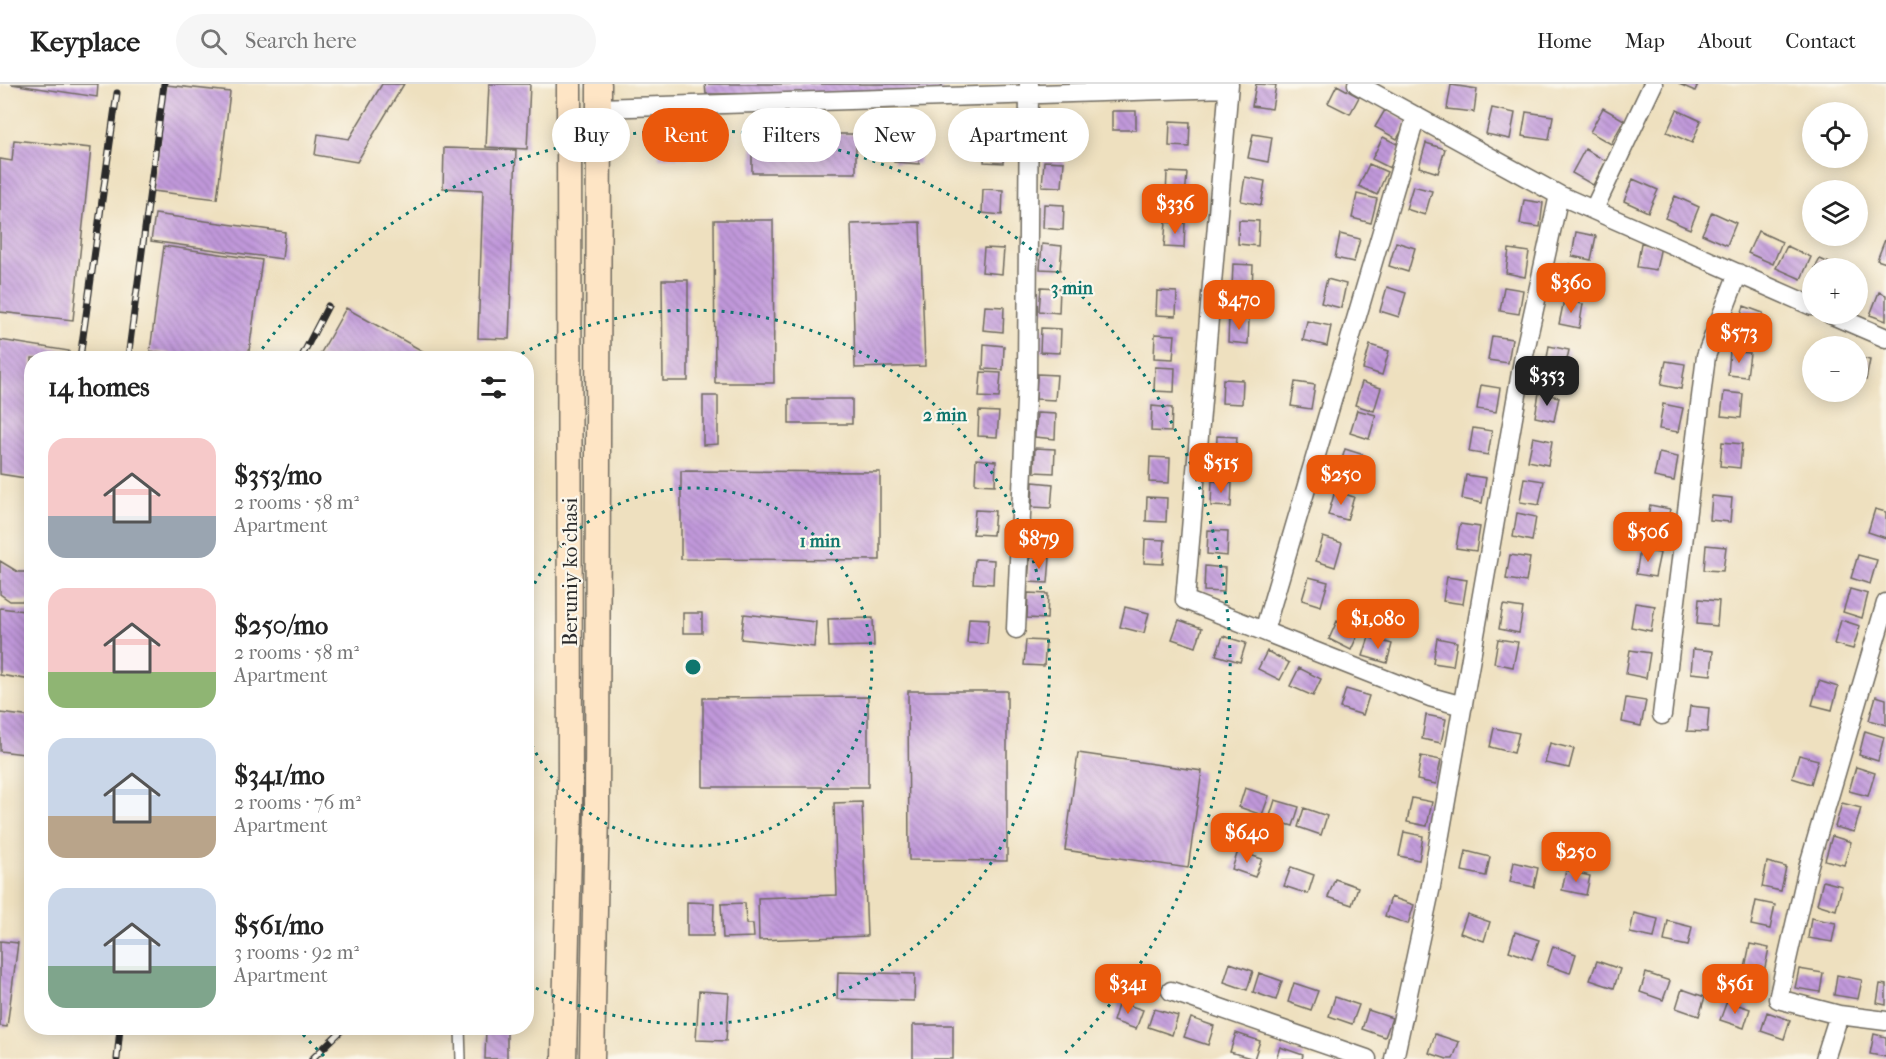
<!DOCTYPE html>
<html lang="en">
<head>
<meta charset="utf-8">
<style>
  body { margin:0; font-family:"IM FELL French Canon",serif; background:#f6f6f6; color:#222; height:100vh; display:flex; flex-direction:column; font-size:22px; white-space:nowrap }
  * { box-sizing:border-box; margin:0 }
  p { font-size:20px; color:#767676 }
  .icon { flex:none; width:33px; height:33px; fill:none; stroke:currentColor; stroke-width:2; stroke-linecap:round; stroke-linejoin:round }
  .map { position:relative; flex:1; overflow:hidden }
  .drawer { position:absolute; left:24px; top:267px; width:510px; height:684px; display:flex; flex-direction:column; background:#fff; border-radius:24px; box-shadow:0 3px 15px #0003 }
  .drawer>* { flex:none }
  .guide { position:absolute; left:552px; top:24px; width:570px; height:54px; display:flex; gap:12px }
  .tools { position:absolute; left:1802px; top:18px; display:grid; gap:12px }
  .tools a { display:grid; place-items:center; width:66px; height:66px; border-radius:50%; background:#fff; box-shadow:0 3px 15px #0003; font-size:30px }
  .price { position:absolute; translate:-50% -51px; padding:0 14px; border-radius:12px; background:#ea580c; color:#fff; font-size:20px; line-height:39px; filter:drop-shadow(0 2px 3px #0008) }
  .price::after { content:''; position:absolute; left:50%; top:36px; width:18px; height:14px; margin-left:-9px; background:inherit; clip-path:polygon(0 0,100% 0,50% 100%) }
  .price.current { background:#222; color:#fff }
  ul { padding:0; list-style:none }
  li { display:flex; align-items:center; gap:18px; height:150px; padding:0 24px }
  li span { display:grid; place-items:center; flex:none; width:168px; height:120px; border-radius:18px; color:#555 }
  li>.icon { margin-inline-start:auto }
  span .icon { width:72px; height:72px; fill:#fffc; stroke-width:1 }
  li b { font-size:26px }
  h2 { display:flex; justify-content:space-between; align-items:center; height:72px; padding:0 24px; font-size:26px }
  .tag { padding:0 21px; border-radius:27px; background:#fff; box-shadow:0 3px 15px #0003; font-size:21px; line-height:54px }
  .tag.current { background:#ea580c; color:#fff }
  header { display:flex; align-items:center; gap:36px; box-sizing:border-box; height:84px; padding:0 30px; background:#fff; border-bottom:2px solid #e0e0e0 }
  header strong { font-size:28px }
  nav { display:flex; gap:33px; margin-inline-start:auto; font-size:21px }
  .search { width:420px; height:54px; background:#f6f6f6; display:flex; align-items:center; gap:15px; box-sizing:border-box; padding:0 21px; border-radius:33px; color:#767676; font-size:22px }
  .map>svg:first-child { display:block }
</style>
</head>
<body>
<header>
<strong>Keyplace</strong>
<div class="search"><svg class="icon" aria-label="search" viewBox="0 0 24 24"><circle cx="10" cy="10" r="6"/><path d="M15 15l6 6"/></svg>Search here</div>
<nav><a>Home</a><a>Map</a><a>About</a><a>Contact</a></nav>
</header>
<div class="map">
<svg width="1886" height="975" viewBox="0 0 1886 975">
  <defs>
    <pattern id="building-back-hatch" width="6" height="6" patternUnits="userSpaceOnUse" patternTransform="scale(1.5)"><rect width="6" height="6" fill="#c199db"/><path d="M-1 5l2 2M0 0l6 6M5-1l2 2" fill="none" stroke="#9d7db2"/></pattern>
  </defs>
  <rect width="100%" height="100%" fill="#fbf7ec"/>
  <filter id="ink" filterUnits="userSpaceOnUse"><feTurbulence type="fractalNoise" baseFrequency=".0167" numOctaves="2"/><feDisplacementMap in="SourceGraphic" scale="12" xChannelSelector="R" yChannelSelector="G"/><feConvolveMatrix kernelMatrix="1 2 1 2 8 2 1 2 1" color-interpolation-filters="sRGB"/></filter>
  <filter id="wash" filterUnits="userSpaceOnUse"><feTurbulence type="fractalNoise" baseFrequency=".008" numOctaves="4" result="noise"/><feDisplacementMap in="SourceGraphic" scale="24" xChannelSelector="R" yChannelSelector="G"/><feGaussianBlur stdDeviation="1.35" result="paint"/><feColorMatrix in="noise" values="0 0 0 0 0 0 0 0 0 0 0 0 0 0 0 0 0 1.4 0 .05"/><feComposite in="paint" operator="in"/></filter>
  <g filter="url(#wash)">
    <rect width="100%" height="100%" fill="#eee0bf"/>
    <g id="blocks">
      <path fill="url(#building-back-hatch)" d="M11 0H98L97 13Z
        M382 0H404L357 78 315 71 318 50 349 55Z
        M489 0H530L527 65 486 63Z
        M705 0H942V9L706 10Z
        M1256 0 1276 1 1272 25 1252 22Z
        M1679 0H1698L1695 7Z
        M166 1 230 8 217 115 153 107Z
        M1337 1 1359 13 1350 30 1328 19Z
        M1451 1 1477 5 1474 28 1447 25Z
        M1492 24 1515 29 1510 55 1486 50Z
        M1603 24 1624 36 1611 60 1590 48Z
        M1385 26 1407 38 1397 55 1375 43Z
        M1677 26 1701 37 1692 59 1667 48Z
        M1112 27H1136V46H1112Z
        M1526 28 1553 32 1549 56 1522 52Z
        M1170 37 1190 38 1189 63 1169 62Z
        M1042 38 1062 40 1060 64 1041 63Z
        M752 50H856V89H752Z
        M1253 50 1272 53 1268 78 1248 74Z
        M659 52H690V74H659Z
        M1383 53 1401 62 1390 84 1372 75Z
        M985 54 1005 55 1003 79 984 78Z
        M14 56 91 64 73 236 0 228V75L12 77Z
        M895 58 920 60 919 80 894 78Z
        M1426 59 1445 65 1438 89 1419 83Z
        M444 64 516 66 509 255 478 254 483 106 443 104Z
        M1585 65 1606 77 1593 101 1572 89Z
        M1044 77 1064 78 1062 103 1042 102Z
        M1369 80 1387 88 1377 111 1359 102Z
        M1167 88 1187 89 1185 114 1166 113Z
        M1245 93 1265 97 1261 121 1241 117Z
        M1633 95 1658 106 1648 128 1624 117Z
        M1413 102 1432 107 1425 131 1406 125Z
        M983 105 1003 106 1002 131 982 129Z
        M1357 110 1377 115 1371 139 1352 134Z
        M1675 112 1699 123 1690 145 1665 134Z
        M1524 116 1543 119 1540 143 1520 140Z
        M1044 120 1064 121 1063 146 1043 144Z
        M1712 128 1736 139 1727 161 1702 150Z
        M155 130 285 148 282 175 151 157Z
        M714 136H773L774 299H715Z
        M1239 136 1259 137 1258 162 1238 160Z
        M920 138 925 282 855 284 851 140Z
        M1166 138 1185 139 1184 164 1164 163Z
        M1758 147 1782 158 1773 180 1748 169Z
        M1576 148 1596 152 1591 176 1572 172Z
        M1340 150 1360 155 1354 178 1335 174Z
        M1886 153V179L1877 176Z
        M1396 158 1415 164 1408 188 1389 182Z
        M1641 159 1661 162 1656 186 1637 183Z
        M1042 160 1062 162 1060 186 1040 185Z
        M164 162 262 176 248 274H203L150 267Z
        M1787 162 1811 173 1801 195 1776 184Z
        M984 164 1004 165 1002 190 982 188Z
        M1509 165 1529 168 1525 193 1506 189Z
        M1820 175 1841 184H1815Z
        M1233 180 1253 181 1252 205 1232 204Z
        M1569 180 1589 184 1584 208 1565 204Z
        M1327 195 1346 200 1341 224 1321 219Z
        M662 196H688V297H663Z
        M1041 203 1060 204 1059 229 1039 227Z
        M1387 203 1406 209 1399 233 1380 227Z
        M1504 203 1523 206 1519 230 1500 227Z
        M1157 207 1177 208 1176 232 1156 231Z
        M1879 208 1886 211V237L1870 231Z
        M1564 216 1583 220 1579 244 1559 240Z
        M985 222 1004 223 1003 248 983 246Z
        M1744 222 1763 229 1755 252 1736 246Z
        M346 224 435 274H318Z
        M1229 234 1249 235 1248 260 1228 258Z
        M1307 237 1331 242 1327 262 1303 256Z
        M1041 244 1061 245 1060 269 1040 268Z
        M1155 250 1175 251 1173 275 1154 274Z
        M1492 252 1512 255 1508 279 1488 276Z
        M0 256 69 267 68 274H32V395L0 390Z
        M984 260 1004 262 1003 286 983 285Z
        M1370 261 1389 267 1382 291 1363 285Z
        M1549 262 1569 266 1564 290 1545 286Z
        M1730 267 1750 269 1747 293 1728 291Z
        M1857 273 1870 276 1866 296 1857 294Z
        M1666 277 1685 280 1681 305 1661 301Z
        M1155 283 1175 284 1174 308 1154 307Z
        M981 288 1001 289 999 314 979 313Z
        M1037 290 1057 291 1055 316 1036 315Z
        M1223 295 1243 296 1242 320 1222 319Z
        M1295 298 1315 301 1311 325 1291 322Z
        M1362 298 1381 304 1374 327 1355 321Z
        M1481 301 1500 304 1496 328 1477 325Z
        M1724 308 1743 310 1741 334 1721 332Z
        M1539 309 1559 313 1554 337 1535 333Z
        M703 312H718V360L703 361Z
        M789 315H852V340H789Z
        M1663 320 1683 324 1678 348 1659 345Z
        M1152 322 1172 324 1171 348 1151 347Z
        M1357 326 1376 331 1369 355 1350 349Z
        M979 327 999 328 997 353 978 352Z
        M1037 329 1056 330 1055 355 1035 353Z
        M1473 344 1492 347 1488 371 1469 368Z
        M1217 352 1237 353 1235 378 1216 377Z
        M1533 353 1552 357 1548 381 1528 377Z
        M1722 358 1742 360 1740 384 1720 382Z
        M1035 364 1055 365 1054 389 1034 388Z
        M1345 365 1364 371 1357 395 1338 389Z
        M1659 369 1678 373 1674 397 1654 393Z
        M1150 373 1170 374 1169 399 1149 398Z
        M976 375 996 377 995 401 975 400Z
        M681 387 880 388V476L681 475Z
        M1466 391 1486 394 1482 419 1462 415Z
        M1524 394 1544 397 1539 421 1520 418Z
        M1212 397 1232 399 1231 423 1211 422Z
        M1033 398 1053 400 1051 424 1032 423Z
        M1335 407 1354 413 1347 436 1328 431Z
        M1712 412 1732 414 1730 438 1710 436Z
        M1147 413 1167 414 1166 438 1146 437Z
        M1650 421 1670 425 1665 449 1646 445Z
        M1875 425 1886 428V454L1868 448Z
        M975 426 995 427 993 451 973 450Z
        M1517 429 1536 433 1532 457 1513 453Z
        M1031 440 1051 441 1050 465 1030 464Z
        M1460 440 1480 443 1476 467 1456 464Z
        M1208 446 1228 447 1227 472 1207 470Z
        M1323 453 1342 459 1335 483 1316 477Z
        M1145 455 1165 456 1163 480 1144 479Z
        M1706 461 1726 463 1723 487 1704 486Z
        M1640 466 1660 469 1655 493 1636 490Z
        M1510 471 1530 474 1526 498 1506 495Z
        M1858 471 1877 476 1870 500 1851 494Z
        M1030 473 1050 474 1048 499 1028 498Z
        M975 475 994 476 993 500 973 499Z
        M0 477 18 488H32V517H10L0 510Z
        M1205 482 1225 484 1224 508 1204 507Z
        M1309 493 1328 498 1321 522 1302 516Z
        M1447 493 1467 496 1463 520 1443 517Z
        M1850 505 1868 510 1862 534 1843 528Z
        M1028 509 1048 510 1047 535 1027 534Z
        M1699 515 1719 517 1717 542 1697 540Z
        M1635 519 1655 522 1651 547 1631 543Z
        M1503 521 1523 524 1519 549 1499 545Z
        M1125 523 1149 529 1144 549 1120 543Z
        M0 524 32 528V596L0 591Z
        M683 529H702V549H683Z
        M744 530 816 538 814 563 741 555Z
        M873 534 874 562 829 563 828 535Z
        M969 534 989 535 987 560 967 559Z
        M1179 536 1202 544 1196 563 1172 555Z
        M1841 536 1860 542 1853 565 1834 560Z
        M1337 537 1359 548 1351 566 1329 555Z
        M1223 552 1246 559 1240 578 1216 571Z
        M1369 553 1392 560 1387 579 1363 572Z
        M1437 554 1457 558 1453 582 1433 579Z
        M1498 555 1518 558 1513 583 1494 579Z
        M1026 556 1046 557 1044 582 1024 581Z
        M1693 565 1713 567 1711 591 1691 589Z
        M1630 566 1650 569 1646 594 1626 590Z
        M1267 567 1289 579 1280 596 1258 585Z
        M1299 584 1321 595 1313 612 1290 602Z
        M1819 597 1838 603 1832 626 1812 621Z
        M1346 605 1369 612 1363 631 1340 624Z
        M908 607H1007V777L909 776Z
        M1876 612 1886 615V641L1869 636Z
        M868 613V703H703V614Z
        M1626 614 1646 617 1641 642 1622 638Z
        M1690 622 1709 624 1707 648 1687 647Z
        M0 629 32 633V671L0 667Z
        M1426 631 1446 635 1441 659 1422 655Z
        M1494 644 1519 649 1514 669 1490 663Z
        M1865 647 1884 653 1878 677 1859 671Z
        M1550 659 1574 665 1569 684 1545 679Z
        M1078 669 1202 687 1188 784 1065 766Z
        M1799 671 1818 676 1811 700 1792 694Z
        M1421 672 1441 676 1436 700 1417 696Z
        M1856 683 1875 689 1868 712 1849 707Z
        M1245 704 1269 712 1262 731 1239 723Z
        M1412 714 1432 718 1427 742 1407 738Z
        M1275 716 1299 723 1293 742 1269 735Z
        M862 718 867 852 759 856 758 814 837 811 834 719Z
        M1842 719 1861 724 1854 748 1835 743Z
        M1304 724 1327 732 1321 751 1298 743Z
        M1404 748 1423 752 1419 776 1399 772Z
        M1832 752 1851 758 1844 781 1825 776Z
        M1238 767 1262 775 1255 793 1232 785Z
        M1466 767 1490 773 1486 792 1462 787Z
        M1514 778 1538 784 1534 803 1510 798Z
        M1767 778 1786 783 1781 807 1762 803Z
        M1291 783 1314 791 1308 810 1284 802Z
        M1566 786 1590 792 1586 811 1562 806Z
        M1335 795 1358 803 1352 821 1328 813Z
        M1823 797 1842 802 1836 826 1817 820Z
        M1391 813 1414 821 1408 840 1385 832Z
        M1756 817 1775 821 1770 845 1751 841Z
        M687 818 714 819 713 852H687Z
        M745 819 746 840H753L754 853 723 854 721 820Z
        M1634 829 1658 835 1654 854 1630 849Z
        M1467 830 1490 838 1484 857 1460 849Z
        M1811 834 1836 839 1832 858 1808 854Z
        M1668 837 1692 843 1688 862 1664 857Z
        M1515 848 1539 856 1532 875 1509 867Z
        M0 857 18 859 7 943 0 942Z
        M1750 860 1769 864 1764 888 1745 884Z
        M1553 862 1576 870 1570 889 1547 881Z
        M1597 877 1620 885 1614 904 1590 896Z
        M1230 879 1253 887 1247 906 1224 898Z
        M1799 885 1823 889 1820 908 1795 904Z
        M838 888 915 890 914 917 837 915Z
        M1259 889 1282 897 1276 916 1253 908Z
        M1646 889 1670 897 1663 916 1640 908Z
        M1837 891 1862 896 1858 915 1834 911Z
        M1294 899 1318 907 1311 926 1288 918Z
        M1880 900 1886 901V921L1877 919Z
        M1682 905 1705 913 1699 932 1676 924Z
        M699 907 729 909 726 957 696 956Z
        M1335 913 1359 921 1352 940 1329 932Z
        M1727 917 1750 925 1744 944 1720 936Z
        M1119 918 1143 926 1136 945 1113 937Z
        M1154 925 1178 932 1172 951 1148 943Z
        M1368 926 1392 934 1385 953 1362 945Z
        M1767 928 1790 936 1784 955 1761 947Z
        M1191 934 1214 942 1208 961 1184 953Z
        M913 941H953V975H913Z
        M486 944H507V975H485Z
        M1236 949 1260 957 1254 975 1230 968Z
        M1435 950 1459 958 1453 975H1447L1429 969Z
        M1874 950 1886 953V973L1870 970Z
        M1280 963 1303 971 1302 975H1276Z"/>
    </g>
  </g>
  <g filter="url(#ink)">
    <use href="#blocks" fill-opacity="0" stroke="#6f6a5f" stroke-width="1.5"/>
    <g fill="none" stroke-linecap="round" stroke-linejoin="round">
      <defs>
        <path id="lane" d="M460 944 461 975"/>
        <path id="street" d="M1229 0 1185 516 1430 613 1463 622
          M1357 0 1559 111 1812 222
          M599 24 1227 4
          M1594 125 1653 0
          M1830 230 1886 254
          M1886 519 1808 784 1778 915 1839 931 1886 937
          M1016 545 1027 293 1029 0
          M1264 547 1416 32
          M1662 631 1706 272 1738 189
          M1171 907 1367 975
          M1394 975 1431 802 1524 271 1559 111
          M1825 975 1839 931"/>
        <path id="secondary" d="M564 975 570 727 569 0
          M592 975 597 727 599 0"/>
      </defs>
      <use href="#lane" stroke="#6f6a5f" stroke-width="12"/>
      <use href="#street" stroke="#6f6a5f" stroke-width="21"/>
      <use href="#secondary" stroke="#6f6a5f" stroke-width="27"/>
      <use href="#lane" stroke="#fff" stroke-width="9"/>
      <use href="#street" stroke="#fff" stroke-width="18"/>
      <use href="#secondary" stroke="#fee5c5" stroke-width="24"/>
      <defs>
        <path id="rail" d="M80 274 117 9
          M128 274 164 0
          M301 274 328 222
          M117 975 120 944
          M312 975 344 944"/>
      </defs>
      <use href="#rail" stroke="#2b2b2b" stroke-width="7"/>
      <use href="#rail" stroke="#fbf7ec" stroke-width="4.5" stroke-dasharray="14" stroke-linecap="butt"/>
    </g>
  </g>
  <g fill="none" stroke="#0f766e" stroke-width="3" stroke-dasharray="3 6">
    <path d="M527 516A179 179 0 1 1 527 650"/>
    <path d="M514 274A357 357 0 1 1 528 900"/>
    <path d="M324 972A536 536 0 0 1 298 945M257 272A536 536 0 1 1 1062 972"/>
  </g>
  <g text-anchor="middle" stroke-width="4.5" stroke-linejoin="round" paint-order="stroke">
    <g font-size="21" fill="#2b2b2b" stroke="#fbf7ec">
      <text transform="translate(570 488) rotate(-90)" y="7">Beruniy ko'chasi</text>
    </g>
  </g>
  <circle cx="693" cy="583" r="9" fill="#0f766e" stroke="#fbf7ec" stroke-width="3"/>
  <g font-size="18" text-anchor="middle" font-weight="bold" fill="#0f766e" stroke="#fbf7ec" stroke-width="4.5" stroke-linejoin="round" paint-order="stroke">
    <text x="1072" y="210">3 min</text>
    <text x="945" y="337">2 min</text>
    <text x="820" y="463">1 min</text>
  </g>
</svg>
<div class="tools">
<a><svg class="icon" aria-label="locate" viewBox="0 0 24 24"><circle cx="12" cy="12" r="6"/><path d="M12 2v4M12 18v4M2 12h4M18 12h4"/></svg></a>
<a><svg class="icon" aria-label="layers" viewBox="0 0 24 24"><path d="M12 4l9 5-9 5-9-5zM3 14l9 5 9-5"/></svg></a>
<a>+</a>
<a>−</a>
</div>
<b class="price" style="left:1175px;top:151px">$336</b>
<b class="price" style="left:1571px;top:230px">$360</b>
<b class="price" style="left:1239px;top:247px">$470</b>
<b class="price" style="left:1739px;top:280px">$573</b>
<b class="price current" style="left:1547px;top:323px">$353</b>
<b class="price" style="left:1221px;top:410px">$515</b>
<b class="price" style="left:1341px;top:422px">$250</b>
<b class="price" style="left:1648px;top:479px">$506</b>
<b class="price" style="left:1039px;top:486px">$879</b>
<b class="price" style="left:1378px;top:566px">$1,080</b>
<b class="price" style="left:1247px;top:780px">$640</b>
<b class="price" style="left:1576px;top:799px">$250</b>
<b class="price" style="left:1128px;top:931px">$341</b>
<b class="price" style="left:1735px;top:931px">$561</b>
<div class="guide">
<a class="tag">Buy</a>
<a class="tag current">Rent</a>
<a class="tag">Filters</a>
<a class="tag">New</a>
<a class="tag">Apartment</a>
</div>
<section class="drawer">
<h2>14 homes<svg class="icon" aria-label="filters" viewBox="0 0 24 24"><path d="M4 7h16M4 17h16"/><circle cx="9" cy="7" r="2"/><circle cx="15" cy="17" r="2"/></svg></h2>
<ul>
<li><span style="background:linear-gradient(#f6c9c9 65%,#9aa5b1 0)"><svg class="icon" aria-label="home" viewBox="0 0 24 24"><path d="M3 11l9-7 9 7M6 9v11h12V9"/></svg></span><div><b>$353/mo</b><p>2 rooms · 58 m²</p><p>Apartment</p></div></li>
<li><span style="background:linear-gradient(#f6c9c9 70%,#8fb573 0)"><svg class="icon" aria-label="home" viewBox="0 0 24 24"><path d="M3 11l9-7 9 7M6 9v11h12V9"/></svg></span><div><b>$250/mo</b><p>2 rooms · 58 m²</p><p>Apartment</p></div></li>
<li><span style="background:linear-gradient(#c9d6e8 65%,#b9a48a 0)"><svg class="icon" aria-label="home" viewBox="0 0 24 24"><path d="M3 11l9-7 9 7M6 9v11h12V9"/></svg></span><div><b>$341/mo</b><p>2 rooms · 76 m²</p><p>Apartment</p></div></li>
<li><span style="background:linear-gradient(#c9d6e8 65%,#7fa58c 0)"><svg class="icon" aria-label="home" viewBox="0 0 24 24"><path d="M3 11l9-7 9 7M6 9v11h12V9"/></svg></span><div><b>$561/mo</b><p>3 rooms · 92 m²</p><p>Apartment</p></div></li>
</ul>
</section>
</div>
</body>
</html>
